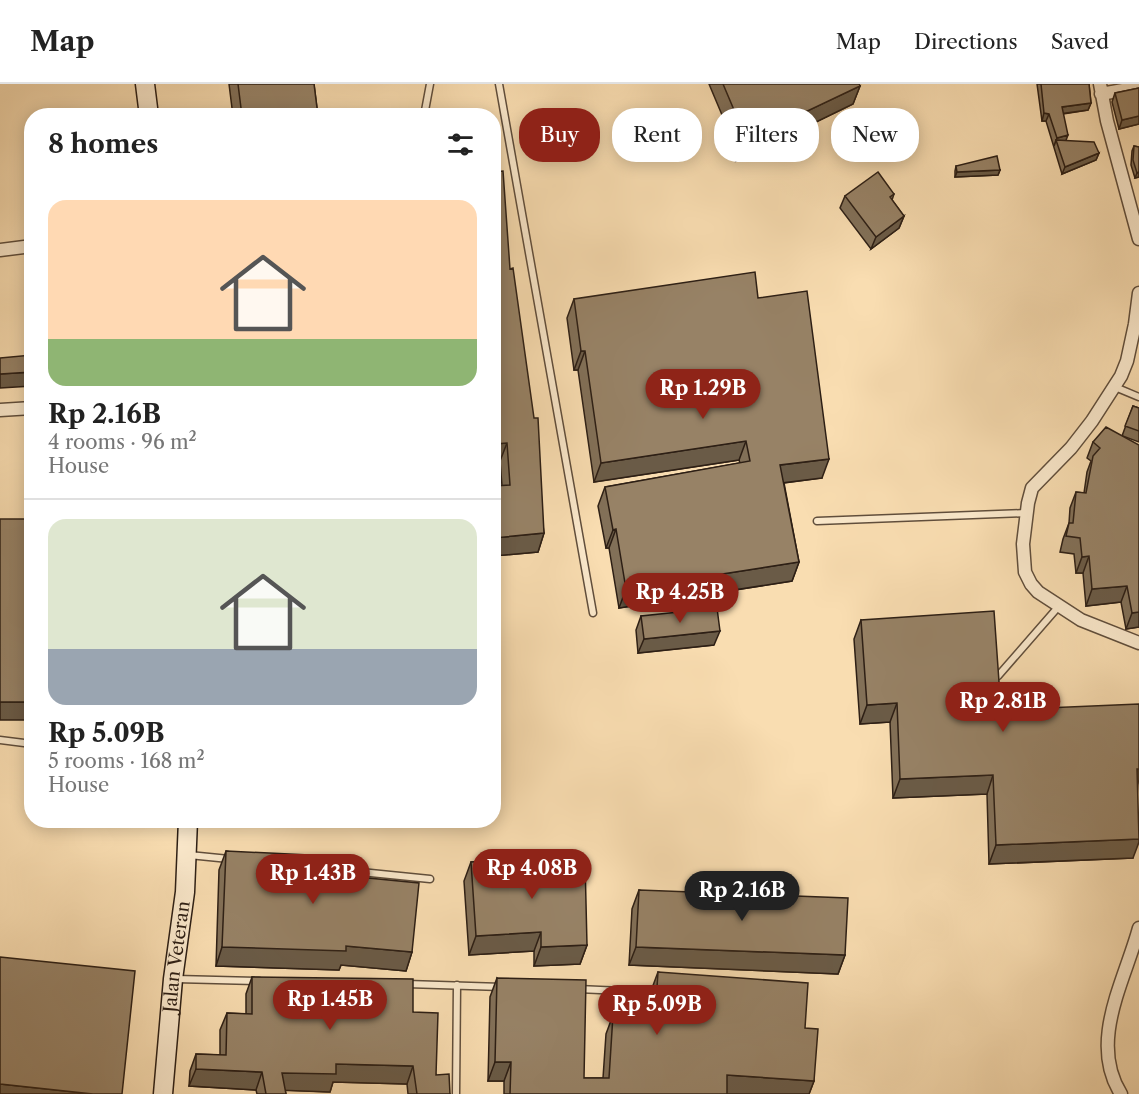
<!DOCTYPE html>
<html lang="en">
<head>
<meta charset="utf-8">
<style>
  body { margin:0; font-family:"Libre Caslon Text",serif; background:#f6f6f6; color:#222; height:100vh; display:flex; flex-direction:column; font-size:22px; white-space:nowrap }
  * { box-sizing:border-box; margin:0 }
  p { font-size:20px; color:#767676 }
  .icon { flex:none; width:33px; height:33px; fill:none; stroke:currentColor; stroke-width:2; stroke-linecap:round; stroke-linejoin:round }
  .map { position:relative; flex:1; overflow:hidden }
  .sheet { position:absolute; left:24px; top:24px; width:477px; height:720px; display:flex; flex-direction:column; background:#fff; border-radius:24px; box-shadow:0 3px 15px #0003 }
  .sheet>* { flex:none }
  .banner { position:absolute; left:519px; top:24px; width:530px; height:54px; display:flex; gap:12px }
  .price { position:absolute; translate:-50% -51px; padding:0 14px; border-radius:21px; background:#8f2418; color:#fff; font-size:20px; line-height:39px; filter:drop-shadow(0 2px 3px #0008) }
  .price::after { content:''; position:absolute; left:50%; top:36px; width:18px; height:14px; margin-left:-9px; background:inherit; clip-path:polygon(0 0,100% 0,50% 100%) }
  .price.current { background:#222; color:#fff }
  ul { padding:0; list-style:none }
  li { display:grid; align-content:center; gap:12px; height:318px; padding:0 24px }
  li+li { border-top:2px solid #e0e0e0 }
  li span { display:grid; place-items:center; height:186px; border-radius:18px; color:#555 }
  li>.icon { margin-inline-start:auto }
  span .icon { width:108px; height:108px; fill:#fffc; stroke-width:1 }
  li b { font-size:26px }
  h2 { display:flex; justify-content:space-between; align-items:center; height:72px; padding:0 24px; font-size:26px }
  .chip { padding:0 21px; border-radius:24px; background:#fff; box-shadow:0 3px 15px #0003; font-size:21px; line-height:54px }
  .chip.current { background:#8f2418; color:#fff }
  header { display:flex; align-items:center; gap:36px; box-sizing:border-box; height:84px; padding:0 30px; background:#fff; border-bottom:2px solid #e0e0e0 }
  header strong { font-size:28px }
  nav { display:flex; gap:33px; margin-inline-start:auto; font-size:21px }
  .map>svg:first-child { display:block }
</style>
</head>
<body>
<header>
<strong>Map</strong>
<nav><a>Map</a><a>Directions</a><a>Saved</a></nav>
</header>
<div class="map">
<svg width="1139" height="1010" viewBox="0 0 1139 1010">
  <rect width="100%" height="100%" fill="#f9ddb1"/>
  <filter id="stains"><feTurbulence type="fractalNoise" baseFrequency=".00333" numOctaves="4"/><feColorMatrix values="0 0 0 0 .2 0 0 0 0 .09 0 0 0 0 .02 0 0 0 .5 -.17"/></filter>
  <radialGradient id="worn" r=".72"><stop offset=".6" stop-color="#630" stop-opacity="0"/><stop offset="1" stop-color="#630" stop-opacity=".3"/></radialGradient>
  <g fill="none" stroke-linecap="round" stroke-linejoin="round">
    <defs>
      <path id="lane" d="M499 0 593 529
        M424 32 430 0
        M1115 303 1139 313
        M817 437 1026 429
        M998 592 1059 522
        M0 656 32 660
        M189 771 229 775
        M341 786 430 795
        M176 895 259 897
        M407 900 502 903
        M578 905 622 907
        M456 1010 457 901"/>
      <path id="street" d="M1100 0 1107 37 1139 155
        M1101 10 1139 3
        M0 166 32 162
        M1139 209 1135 240 1127 277 1121 292 1092 337 1071 364 1032 404 1028 419 1023 460 1025 488 1031 500 1038 508 1081 536 1139 559
        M0 326 32 324
        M1121 1010C1088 958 1125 896 1139 844"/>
      <g id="secondary">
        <path d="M145 0 149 32"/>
        <path id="s1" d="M163 1010 173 895 185 808 188 736"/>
      </g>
    </defs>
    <use href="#lane" stroke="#604e3c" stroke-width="9"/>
    <use href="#street" stroke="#604e3c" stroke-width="15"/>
    <use href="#secondary" stroke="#2d1f15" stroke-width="21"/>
    <use href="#lane" stroke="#fbe9cc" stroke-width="6"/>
    <use href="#street" stroke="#fbe9cc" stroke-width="12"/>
    <use href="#secondary" stroke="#fbe9cc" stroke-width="18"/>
  </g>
  <path fill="#827058" stroke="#2d1f15" stroke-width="1.5" d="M229 0H314L318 32H233Z
    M709 0H859L860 2 853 20 736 77 721 47 725 38Z
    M1037 0H1089L1091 19 1088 26 1063 30 1066 57 1099 69 1096 76 1062 90 1046 37H1042Z
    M1139 4V40L1119 45 1112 18 1115 9Z
    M1134 62 1139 63V93L1135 94 1131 81 1132 67Z
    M956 82 1000 86 998 91 955 93V87Z
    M894 110 892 116 904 132 899 144 871 165 840 124 845 112Z
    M510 185 544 449 538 468 494 472V402H502L500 377Z
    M758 214 822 394 784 399 799 478 792 497 619 524 609 464H606L598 422 605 403 740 379 739 376 594 398 578 286H574L567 234 574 215Z
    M1133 322 1139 324V358L1123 352 1139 543 1126 545 1121 518 1086 522 1083 489H1076L1074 470 1060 468 1063 455 1069 439 1070 424 1076 408 1084 409 1087 388 1091 377 1087 374 1093 358 1122 352Z
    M641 532 714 561 638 569 636 546Z
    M861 536 1001 626 1138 699 1133 774 989 780 987 710 893 714 890 638 860 640 854 555Z
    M226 767 348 792 412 868 406 887 341 881 339 886 216 882 219 786Z
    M471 778H527L587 861 580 880 534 882V867L469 871 464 797Z
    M639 806 845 871 838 890 629 881 632 825Z
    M658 888 805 944 814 997 809 1010H504V997H488L490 913 497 894 584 994H603L606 950 613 931 649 934 651 907Z
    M252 893 413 928 436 991 450 1010H408L407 1000 333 998 330 1008 285 1006 286 1010H257L256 1006 189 1002 190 987 196 970 220 971V946L227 929 246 930V910Z"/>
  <path fill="#6a5b47" stroke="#2d1f15" stroke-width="1.5" d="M860 2 853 20 736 77 742 58Z
    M1091 19 1088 26 1059 30 1062 23Z
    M1044 29 1049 30 1046 37H1042Z
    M1139 32V40L1119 45 1122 36Z
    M1068 51 1065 59 1056 56 1054 62 1057 54Z
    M1099 69 1096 76 1062 90 1065 83Z
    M1000 86 998 91 955 93 957 88Z
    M1139 88V93L1135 94 1137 89Z
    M904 132 899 144 871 165 876 153Z
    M581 267H585L578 286H574Z
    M32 288V302L0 304V290Z
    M746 357 739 376 594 398 601 379Z
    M507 359 500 377 494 378V360Z
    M829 375 822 394 773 400 780 381Z
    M616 445 609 464H606L613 446Z
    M544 449 538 468 494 472V454Z
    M1089 472 1083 489H1076L1082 473Z
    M799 478 792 497 619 524 626 505Z
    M1127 502 1121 518 1086 522 1092 505Z
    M1139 528V543L1126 545 1132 529Z
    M720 547 714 561 638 569 644 555Z
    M0 618H32V636H0Z
    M897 619 890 638 860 640 867 621Z
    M1137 685H1139V696L1136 704Z
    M993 691 987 710 893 714 900 695Z
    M1139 755V758L1133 774 989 780 996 761Z
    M541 848 534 867 469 871 476 852Z
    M587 861 580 880 534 882 541 863Z
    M346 862 412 868 406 887 341 881 339 886 216 882 222 863Z
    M636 863 845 871 838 890 629 881Z
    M495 978H511L504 997H488Z
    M336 980 413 982 407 1000 333 998 330 1008 275 1006 282 989Z
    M196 985 262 988 256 1006 189 1002Z
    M727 991 814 997 809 1010H720Z
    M0 1000 93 1010H0Z"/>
  <path fill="#978266" stroke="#2d1f15" stroke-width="1.5" d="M238 0H314L318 32H242Z
    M723 0H859L860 2 742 58 728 29 734 26Z
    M1041 0H1089L1091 19 1062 23 1068 51 1057 54 1049 30 1044 29Z
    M1139 4V32L1122 36 1115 9Z
    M1056 56 1094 58 1099 69 1065 83Z
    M1134 62 1139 63V88L1137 89 1133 76Z
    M997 72 1000 86 957 88 956 82Z
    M503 87 510 185 513 184 534 334H538L544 449 494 454V402L510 401 507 359 494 360V88Z
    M878 88 894 110 890 113 904 132 876 153 845 112Z
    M755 188 758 214 807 207 829 375 780 381 799 478 626 505 616 445 613 446 605 403 750 377 746 357 601 379 585 267H581L574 215Z
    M32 271V288L0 290V274Z
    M1133 322 1139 324V347L1125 342Z
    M1106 343 1139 361V528L1132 529 1127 502 1092 505 1089 472 1082 473 1080 454 1066 452 1069 439H1073L1076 408 1086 409 1093 372 1100 364 1093 358Z
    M0 435H32V618H0Z
    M717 524 720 547 644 555 641 532Z
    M994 527 1001 626 1139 620V685H1137L1139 755 996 761 993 691 900 695 897 619 867 621 861 536Z
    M226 767 349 773 348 792 419 799 412 868 346 862V867L222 863Z
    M527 775V778L585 777 587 861 541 863V848L476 852 471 778Z
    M639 806 848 814 845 871 636 863Z
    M0 873 135 887 122 1010H93L0 1000Z
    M658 888 808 899 805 944 818 945 814 997 727 991V1010H510L511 978H495L497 894 586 896 584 994H609L613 931 655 934Z
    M252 893 413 895V928L438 929 436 991 449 990 450 1010H417L413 982 336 980V990L282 989 286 1010H266L262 988 196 985V970L226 971 227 929 252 930Z"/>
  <g text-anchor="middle" stroke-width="4.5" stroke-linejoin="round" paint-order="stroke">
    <g font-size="18" fill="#2d1f15" stroke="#fbe9cc">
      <text dy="6" stroke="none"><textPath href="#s1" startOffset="138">Jalan Veteran</textPath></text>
    </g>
  </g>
  <rect width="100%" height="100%" filter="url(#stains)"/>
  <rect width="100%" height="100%" fill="url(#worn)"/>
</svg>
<b class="price" style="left:703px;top:336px">Rp 1.29B</b>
<b class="price" style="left:680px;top:540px">Rp 4.25B</b>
<b class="price" style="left:1003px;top:649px">Rp 2.81B</b>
<b class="price" style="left:532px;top:816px">Rp 4.08B</b>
<b class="price" style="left:313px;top:821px">Rp 1.43B</b>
<b class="price current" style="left:742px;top:838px">Rp 2.16B</b>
<b class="price" style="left:330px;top:947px">Rp 1.45B</b>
<b class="price" style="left:657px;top:952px">Rp 5.09B</b>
<div class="banner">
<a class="chip current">Buy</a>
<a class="chip">Rent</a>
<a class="chip">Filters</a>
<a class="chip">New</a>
</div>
<section class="sheet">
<h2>8 homes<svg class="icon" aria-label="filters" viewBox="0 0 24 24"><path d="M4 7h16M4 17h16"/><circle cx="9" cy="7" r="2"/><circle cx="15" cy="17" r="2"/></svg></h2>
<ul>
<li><span style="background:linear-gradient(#ffd9b3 75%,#8fb573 0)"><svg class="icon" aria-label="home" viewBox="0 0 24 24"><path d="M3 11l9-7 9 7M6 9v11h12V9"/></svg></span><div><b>Rp 2.16B</b><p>4 rooms · 96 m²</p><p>House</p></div></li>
<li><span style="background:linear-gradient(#dfe7d0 70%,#9aa5b1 0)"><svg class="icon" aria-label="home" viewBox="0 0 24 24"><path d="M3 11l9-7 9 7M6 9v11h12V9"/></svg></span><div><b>Rp 5.09B</b><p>5 rooms · 168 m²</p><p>House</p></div></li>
</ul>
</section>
</div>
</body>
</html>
